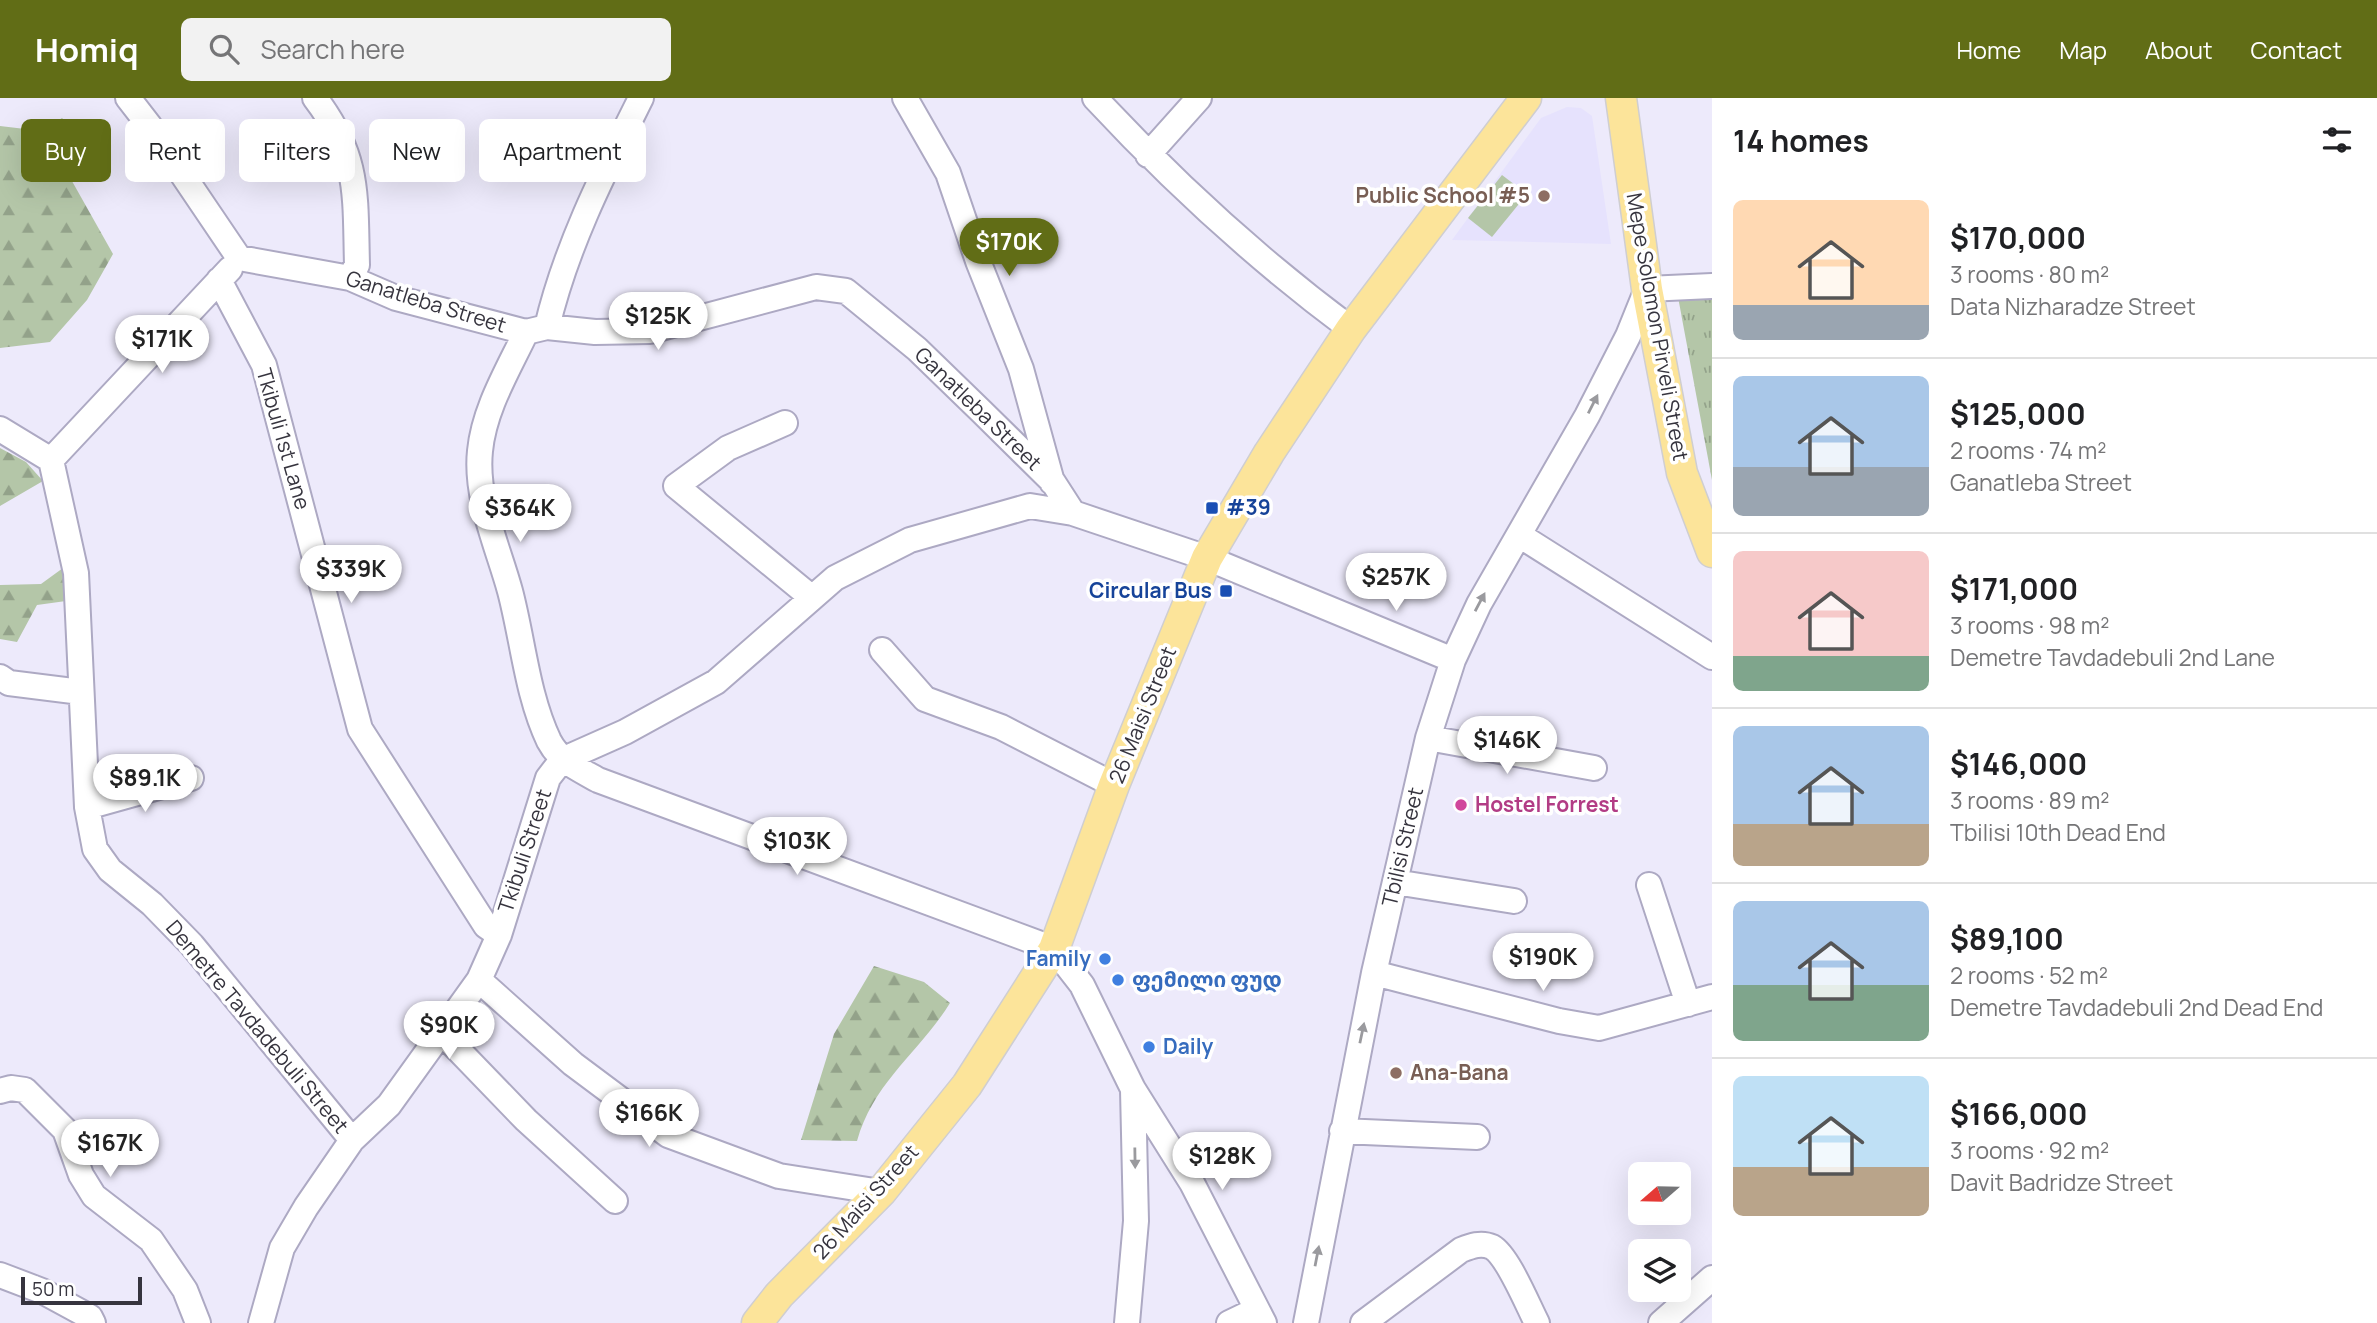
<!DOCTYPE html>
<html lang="en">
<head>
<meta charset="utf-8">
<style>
  body { margin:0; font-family:Manrope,"Noto Sans Georgian",sans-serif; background:#f2f2f2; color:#202124; height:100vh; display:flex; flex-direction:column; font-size:26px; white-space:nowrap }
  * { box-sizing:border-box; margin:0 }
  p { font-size:23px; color:#757577 }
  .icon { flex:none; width:38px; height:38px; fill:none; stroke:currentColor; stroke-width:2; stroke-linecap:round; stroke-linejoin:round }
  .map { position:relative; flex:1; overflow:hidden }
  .details { display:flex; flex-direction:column; background:#fff; width:665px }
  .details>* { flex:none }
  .top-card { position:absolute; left:21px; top:21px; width:665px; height:63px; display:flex; gap:14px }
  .needle { width:46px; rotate:250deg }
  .controls { position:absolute; left:1628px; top:1064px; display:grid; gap:14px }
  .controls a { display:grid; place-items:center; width:63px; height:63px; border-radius:10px; background:#fff; box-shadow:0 7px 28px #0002; font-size:35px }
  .scale { position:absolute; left:21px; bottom:18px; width:121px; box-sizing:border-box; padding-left:7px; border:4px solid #36343e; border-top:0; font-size:19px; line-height:24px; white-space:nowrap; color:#36343e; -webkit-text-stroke:5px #fff; paint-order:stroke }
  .price { position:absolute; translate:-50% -60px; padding:0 16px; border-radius:24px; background:#fff; color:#222; font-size:23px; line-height:46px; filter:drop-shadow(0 2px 4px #0008) }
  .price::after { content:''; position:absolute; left:50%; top:42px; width:21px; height:16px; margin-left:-10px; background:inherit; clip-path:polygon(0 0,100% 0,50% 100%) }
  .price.current { background:#616d16; color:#fff }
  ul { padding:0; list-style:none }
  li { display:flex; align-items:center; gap:21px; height:175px; padding:0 21px }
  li+li { border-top:2px solid #e0e0e0 }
  li span { display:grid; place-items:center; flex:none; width:196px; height:140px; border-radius:10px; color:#555 }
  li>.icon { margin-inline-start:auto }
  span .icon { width:84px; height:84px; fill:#fffc; stroke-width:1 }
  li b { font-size:30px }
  h2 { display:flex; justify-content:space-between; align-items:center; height:84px; padding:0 21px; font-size:30px }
  .pill { padding:0 24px; border-radius:10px; background:#fff; box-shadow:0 7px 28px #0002; font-size:24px; line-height:63px }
  .pill.current { background:#616d16; color:#fff }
  header { display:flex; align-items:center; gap:42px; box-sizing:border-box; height:98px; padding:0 35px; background:#616d16; color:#fff }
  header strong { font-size:33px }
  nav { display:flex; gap:38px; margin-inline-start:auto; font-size:24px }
  .search { width:490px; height:63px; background:#f2f2f2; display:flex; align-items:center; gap:18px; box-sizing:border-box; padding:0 24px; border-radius:10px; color:#757577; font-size:26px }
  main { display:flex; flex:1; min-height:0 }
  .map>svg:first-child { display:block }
</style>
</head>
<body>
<header>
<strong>Homiq</strong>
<div class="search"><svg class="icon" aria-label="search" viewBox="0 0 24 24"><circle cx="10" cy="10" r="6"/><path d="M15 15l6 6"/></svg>Search here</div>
<nav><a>Home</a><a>Map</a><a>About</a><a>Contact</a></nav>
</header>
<main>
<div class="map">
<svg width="1712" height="1225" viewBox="0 0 1712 1225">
  <defs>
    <pattern id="grass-tufts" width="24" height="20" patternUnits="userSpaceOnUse" patternTransform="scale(1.75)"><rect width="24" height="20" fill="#b4c6a8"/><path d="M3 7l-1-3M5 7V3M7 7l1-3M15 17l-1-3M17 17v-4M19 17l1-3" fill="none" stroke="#93a28a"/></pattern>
    <pattern id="forest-firs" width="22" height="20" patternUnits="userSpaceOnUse" patternTransform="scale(1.75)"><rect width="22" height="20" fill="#b4c6a8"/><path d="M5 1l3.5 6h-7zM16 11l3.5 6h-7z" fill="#93a28a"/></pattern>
  </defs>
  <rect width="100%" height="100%" fill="#edeafb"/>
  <path fill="#e6e2fd" d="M1567 9 1581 10 1592 18 1611 146 1452 142 1541 20Z"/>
  <path fill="url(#grass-tufts)" d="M1712 197V382L1678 199Z"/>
  <path fill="url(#forest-firs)" d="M62 20 82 39 68 76 113 156 87 202 50 244 0 250V28L42 33Z
    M0 350 26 364 43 383 0 408Z
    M63 470 66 503 37 507 17 544 0 541V487L41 486Z
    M874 868 924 884 950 905C919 955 874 983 857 1043L801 1042 834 936Z"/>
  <path fill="#b4c6a8" d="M1502 77 1527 96 1492 139 1468 120Z"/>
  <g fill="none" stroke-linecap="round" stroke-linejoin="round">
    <defs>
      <path id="minor" d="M128 0 149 27 239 160 350 180 396 200 526 234 547 229 595 234 650 233 816 189 846 193 917 251 982 314 1053 384 1073 415 1207 460 1453 562
        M315 0C360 59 355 97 357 167L350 180
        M905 0 948 75 978 163 1021 271 1052 384
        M1095 0C1174 85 1258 162 1351 231
        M1148 57 1199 0
        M219 182 264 267 360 631 486 828 499 837
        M547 229C566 148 604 74 641 0
        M526 234C508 272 484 311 480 353 475 400 498 449 510 493 523 542 527 597 549 643 560 664 579 671 598 682L1054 851 1082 887 1133 991 1192 1085 1264 1225
        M785 325 728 350 676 388 811 499
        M0 331 51 362 76 475 87 709 95 751 110 772 152 806 192 847 352 1042
        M51 362 230 171
        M1519 437 1712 559
        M882 552 925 601 1001 629 1114 687
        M0 579 9 585 81 594
        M1428 640 1594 670
        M562 662 625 634 716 584 835 480 910 442 1030 408 1073 415
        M87 709 191 680
        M1395 784 1514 803
        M1649 787 1688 906
        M1374 875 1559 923 1599 930 1712 899
        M479 882 573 966 668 1037 779 1078 881 1094
        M442 935 526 1022 615 1103
        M0 993 11 990 25 992 65 1032 81 1077 94 1098 151 1142 185 1192 198 1225
        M1342 1033 1477 1039
        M0 1177 42 1193 90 1219 93 1225
        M261 1225 282 1150 306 1109 352 1042 389 1007 479 882 499 837 548 680 562 662
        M1127 1225 1136 1123 1133 992
        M1229 1225 1256 1212
        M1306 1225 1374 875 1428 640 1453 562 1479 506 1587 318 1628 238 1647 191 1712 188
        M1363 1225 1461 1152C1471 1148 1481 1144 1492 1149 1508 1158 1528 1208 1537 1225
        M1661 1225 1712 1180"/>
      <path id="major" d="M1621 0 1647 191 1682 375 1712 454
        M757 1225 779 1197 881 1094 967 987 1054 851 1114 687 1207 460 1269 355 1351 231 1526 0"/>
    </defs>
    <use href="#minor" stroke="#ada9c3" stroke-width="28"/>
    <use href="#major" stroke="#cfced1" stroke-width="33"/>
    <use href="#minor" stroke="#fff" stroke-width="24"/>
    <use href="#major" stroke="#fce49a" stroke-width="30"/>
  </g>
  <defs><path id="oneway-solid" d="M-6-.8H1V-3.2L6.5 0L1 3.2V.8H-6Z" transform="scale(1.75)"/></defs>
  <g fill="#9a9a9e">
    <use href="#oneway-solid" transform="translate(1593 306) rotate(-63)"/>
    <use href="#oneway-solid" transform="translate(1480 504) rotate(-62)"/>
    <use href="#oneway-solid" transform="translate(1362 935) rotate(-78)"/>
    <use href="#oneway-solid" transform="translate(1135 1060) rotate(89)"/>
    <use href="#oneway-solid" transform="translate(1317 1158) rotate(-79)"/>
  </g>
  <g fill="#8d6e63" stroke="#fff" stroke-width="2.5">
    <circle cx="1544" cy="98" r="7"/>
    <circle cx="1396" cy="975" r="7"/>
  </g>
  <g fill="#1a4fb4" stroke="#fff" stroke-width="2.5">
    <rect x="1205" y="403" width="14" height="14" rx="3.5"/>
    <rect x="1219" y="486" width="14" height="14" rx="3.5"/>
  </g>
  <circle fill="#d1479c" stroke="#fff" stroke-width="2.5" cx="1461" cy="707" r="7"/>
  <g fill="#3f7fe0" stroke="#fff" stroke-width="2.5">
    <circle cx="1105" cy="861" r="7"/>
    <circle cx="1118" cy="882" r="7"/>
    <circle cx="1149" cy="949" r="7"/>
  </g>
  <g text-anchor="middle" stroke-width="7" stroke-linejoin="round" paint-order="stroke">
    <g font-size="21" font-weight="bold" fill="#785e54" stroke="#fff" text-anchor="end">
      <text x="1530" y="105">Public School #5</text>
      <text x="1410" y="982" text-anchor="start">Ana-Bana</text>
    </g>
    <g font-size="21" fill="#36343e" stroke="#fff">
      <text transform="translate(426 204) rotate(17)" y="7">Ganatleba Street</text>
      <text transform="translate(1657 229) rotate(80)" y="7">Mepe Solomon Pirveli Street</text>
      <text transform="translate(978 311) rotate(44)" y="7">Ganatleba Street</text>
      <text transform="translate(283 341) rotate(74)" y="7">Tkibuli 1st Lane</text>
      <text transform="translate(1143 617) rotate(-68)" y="7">26 Maisi Street</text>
      <text transform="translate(1403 749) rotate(-77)" y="7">Tbilisi Street</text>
      <text transform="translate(525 753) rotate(-72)" y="7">Tkibuli Street</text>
      <text transform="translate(257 929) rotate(50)" y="7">Demetre Tavdadebuli Street</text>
      <text transform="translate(866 1104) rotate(-48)" y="7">26 Maisi Street</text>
    </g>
    <g font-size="21" font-weight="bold" fill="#164399" stroke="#fff" text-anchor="start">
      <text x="1226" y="417">#39</text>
      <text x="1212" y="500" text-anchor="end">Circular Bus</text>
    </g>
    <g font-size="21" font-weight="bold" fill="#b23c85" stroke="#fff" text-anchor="start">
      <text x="1475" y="714">Hostel Forrest</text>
    </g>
    <g font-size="21" font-weight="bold" fill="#366cbe" stroke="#fff" text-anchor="start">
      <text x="1091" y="868" text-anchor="end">Family</text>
      <text x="1132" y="889">ფემილი ფუდ</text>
      <text x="1163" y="956">Daily</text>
    </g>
  </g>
</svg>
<div class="controls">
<a><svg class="needle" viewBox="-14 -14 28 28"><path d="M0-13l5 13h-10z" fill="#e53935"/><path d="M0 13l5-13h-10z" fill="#757577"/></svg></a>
<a><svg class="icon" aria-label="layers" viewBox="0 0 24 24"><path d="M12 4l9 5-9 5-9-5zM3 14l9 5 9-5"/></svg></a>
</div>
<div class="scale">50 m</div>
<b class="price current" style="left:1009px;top:180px">$170K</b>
<b class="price" style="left:658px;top:254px">$125K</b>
<b class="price" style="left:162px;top:277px">$171K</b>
<b class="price" style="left:520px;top:446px">$364K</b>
<b class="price" style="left:351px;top:507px">$339K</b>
<b class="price" style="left:1396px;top:515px">$257K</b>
<b class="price" style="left:1507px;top:678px">$146K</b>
<b class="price" style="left:145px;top:716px">$89.1K</b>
<b class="price" style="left:797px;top:779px">$103K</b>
<b class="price" style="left:1543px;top:895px">$190K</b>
<b class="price" style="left:449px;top:963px">$90K</b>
<b class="price" style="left:649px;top:1051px">$166K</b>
<b class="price" style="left:110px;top:1081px">$167K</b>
<b class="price" style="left:1222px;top:1094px">$128K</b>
<div class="top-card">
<a class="pill current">Buy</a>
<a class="pill">Rent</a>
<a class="pill">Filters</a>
<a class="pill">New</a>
<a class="pill">Apartment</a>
</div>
</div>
<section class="details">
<h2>14 homes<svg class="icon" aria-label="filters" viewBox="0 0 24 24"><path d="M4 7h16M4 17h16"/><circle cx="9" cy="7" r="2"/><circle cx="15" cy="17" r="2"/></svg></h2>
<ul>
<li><span style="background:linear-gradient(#ffd9b3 75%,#9aa5b1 0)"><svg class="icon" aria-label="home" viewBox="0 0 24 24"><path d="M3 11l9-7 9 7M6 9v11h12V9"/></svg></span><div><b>$170,000</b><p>3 rooms · 80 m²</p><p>Data Nizharadze Street</p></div></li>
<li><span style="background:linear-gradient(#a9c7e8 65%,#9aa5b1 0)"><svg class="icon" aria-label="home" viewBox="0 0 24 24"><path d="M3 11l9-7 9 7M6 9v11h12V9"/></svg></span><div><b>$125,000</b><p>2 rooms · 74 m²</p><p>Ganatleba Street</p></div></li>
<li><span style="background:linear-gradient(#f6c9c9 75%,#7fa58c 0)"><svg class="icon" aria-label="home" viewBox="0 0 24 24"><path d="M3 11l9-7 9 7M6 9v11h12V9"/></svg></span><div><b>$171,000</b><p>3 rooms · 98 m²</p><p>Demetre Tavdadebuli 2nd Lane</p></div></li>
<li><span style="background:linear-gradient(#a9c7e8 70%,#b9a48a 0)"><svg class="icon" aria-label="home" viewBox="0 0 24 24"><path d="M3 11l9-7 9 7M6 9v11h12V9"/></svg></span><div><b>$146,000</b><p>3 rooms · 89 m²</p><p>Tbilisi 10th Dead End</p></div></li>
<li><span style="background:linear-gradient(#a9c7e8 60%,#7fa58c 0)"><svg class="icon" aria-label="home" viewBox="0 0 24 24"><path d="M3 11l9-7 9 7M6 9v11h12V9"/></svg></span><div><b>$89,100</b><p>2 rooms · 52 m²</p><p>Demetre Tavdadebuli 2nd Dead End</p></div></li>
<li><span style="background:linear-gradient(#bfe0f5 65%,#b9a48a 0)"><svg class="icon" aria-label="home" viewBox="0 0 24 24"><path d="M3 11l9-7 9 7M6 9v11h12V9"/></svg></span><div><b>$166,000</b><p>3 rooms · 92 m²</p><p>Davit Badridze Street</p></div></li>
</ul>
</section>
</main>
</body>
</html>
